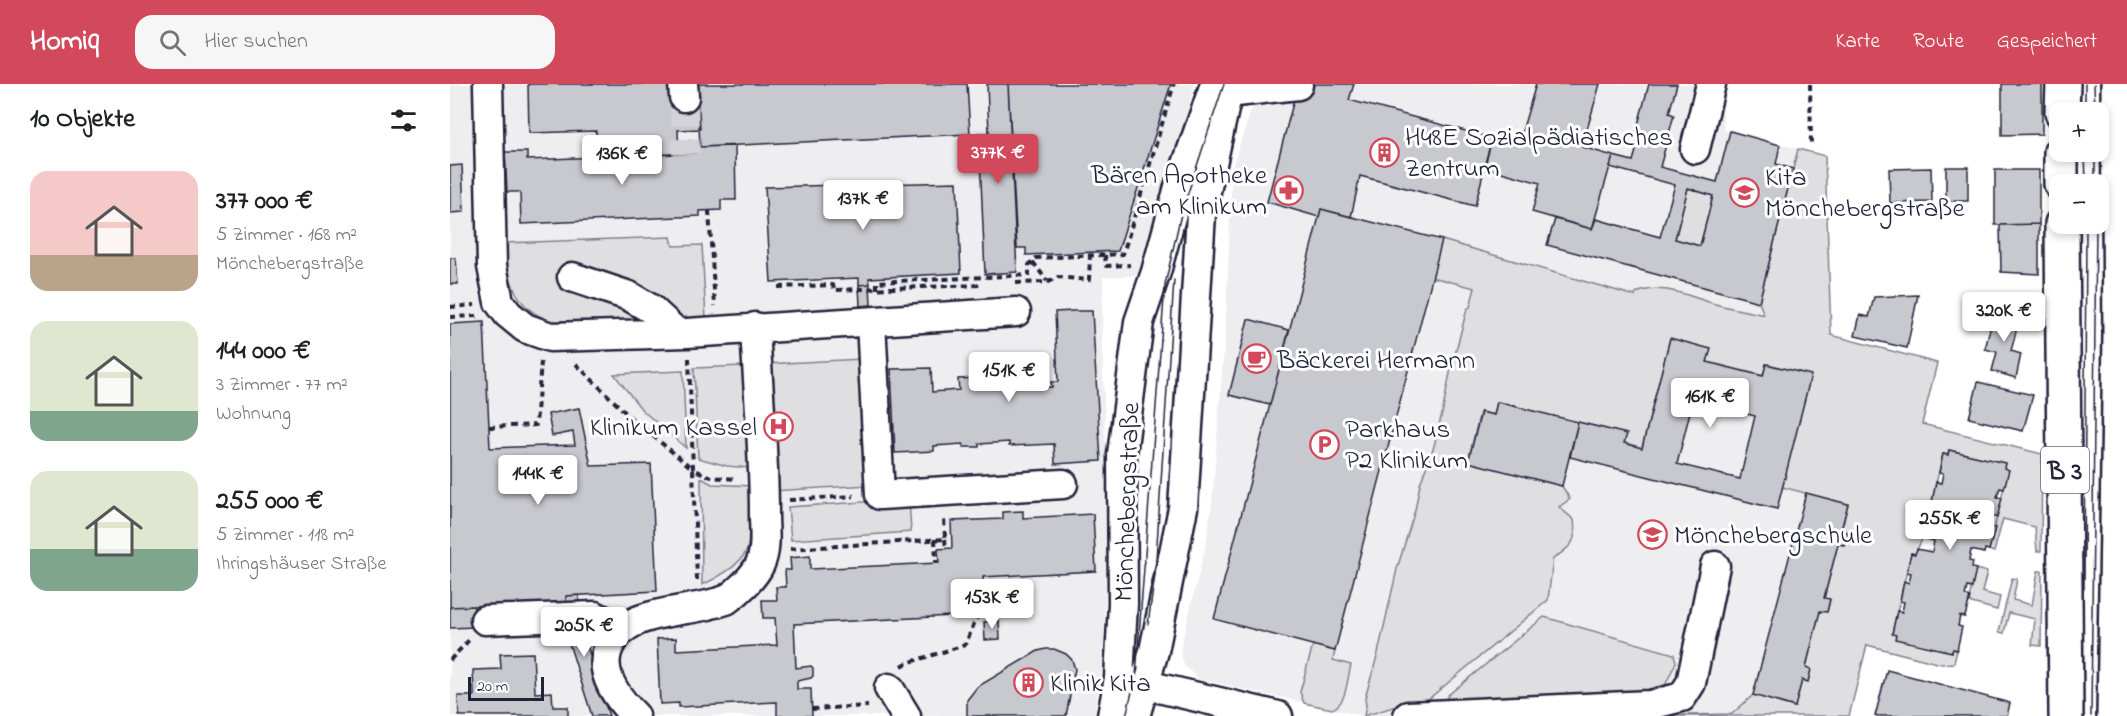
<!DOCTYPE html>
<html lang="de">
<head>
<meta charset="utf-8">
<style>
  body { margin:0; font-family:"Indie Flower",sans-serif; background:#f6f6f6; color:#202124; height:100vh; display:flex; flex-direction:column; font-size:22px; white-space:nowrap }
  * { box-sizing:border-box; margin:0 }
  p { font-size:20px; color:#757577 }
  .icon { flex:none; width:33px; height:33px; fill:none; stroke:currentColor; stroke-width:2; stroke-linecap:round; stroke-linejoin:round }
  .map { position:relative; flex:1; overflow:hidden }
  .drawer { display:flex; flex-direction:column; background:#fff; width:450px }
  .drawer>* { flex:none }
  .controls { position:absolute; left:1599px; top:18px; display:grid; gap:12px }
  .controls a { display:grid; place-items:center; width:60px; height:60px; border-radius:12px; background:#fff; box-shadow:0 3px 9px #0003; font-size:30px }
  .scale { position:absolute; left:18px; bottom:15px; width:76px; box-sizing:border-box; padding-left:6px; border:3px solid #22223b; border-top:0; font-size:16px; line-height:21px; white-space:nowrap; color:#22223b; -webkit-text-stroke:4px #fff; paint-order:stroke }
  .price { position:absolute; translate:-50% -51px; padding:0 14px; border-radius:6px; background:#fff; color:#222; font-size:20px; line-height:39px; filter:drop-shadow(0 2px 3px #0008) }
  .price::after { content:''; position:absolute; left:50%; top:36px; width:18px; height:14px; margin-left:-9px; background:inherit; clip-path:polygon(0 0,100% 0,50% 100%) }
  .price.selected { background:#d1495b; color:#fff }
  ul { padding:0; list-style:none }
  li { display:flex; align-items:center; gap:18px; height:150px; padding:0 30px }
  li span { display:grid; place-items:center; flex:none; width:168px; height:120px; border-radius:18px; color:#555 }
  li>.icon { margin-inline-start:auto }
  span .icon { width:72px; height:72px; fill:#fffc; stroke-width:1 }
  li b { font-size:26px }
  h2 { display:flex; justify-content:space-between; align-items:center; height:72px; padding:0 30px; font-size:26px }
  header { display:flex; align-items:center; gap:36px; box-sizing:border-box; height:84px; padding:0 30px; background:#d1495b; color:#fff }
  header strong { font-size:28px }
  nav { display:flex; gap:33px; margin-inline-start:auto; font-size:21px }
  .search { width:420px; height:54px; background:#f6f6f6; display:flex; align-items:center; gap:15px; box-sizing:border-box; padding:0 21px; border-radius:18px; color:#757577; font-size:22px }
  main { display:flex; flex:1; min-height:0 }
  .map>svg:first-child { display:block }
</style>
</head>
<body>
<header>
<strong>Homiq</strong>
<div class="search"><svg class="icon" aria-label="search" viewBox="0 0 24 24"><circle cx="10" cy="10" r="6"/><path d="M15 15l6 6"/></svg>Hier suchen</div>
<nav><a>Karte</a><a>Route</a><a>Gespeichert</a></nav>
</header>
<main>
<section class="drawer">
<h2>10 Objekte<svg class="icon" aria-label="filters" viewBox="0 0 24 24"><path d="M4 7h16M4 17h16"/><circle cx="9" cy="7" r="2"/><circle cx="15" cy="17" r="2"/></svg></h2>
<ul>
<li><span style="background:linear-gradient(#f6c9c9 70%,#b9a48a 0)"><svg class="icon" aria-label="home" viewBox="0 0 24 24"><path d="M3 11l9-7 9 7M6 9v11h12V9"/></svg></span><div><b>377 000 €</b><p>5 Zimmer · 168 m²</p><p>Mönchebergstraße</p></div></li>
<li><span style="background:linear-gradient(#dfe7d0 75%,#7fa58c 0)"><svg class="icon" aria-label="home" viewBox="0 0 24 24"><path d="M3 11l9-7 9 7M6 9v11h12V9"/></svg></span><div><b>144 000 €</b><p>3 Zimmer · 77 m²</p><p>Wohnung</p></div></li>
<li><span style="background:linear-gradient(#dfe7d0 65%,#7fa58c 0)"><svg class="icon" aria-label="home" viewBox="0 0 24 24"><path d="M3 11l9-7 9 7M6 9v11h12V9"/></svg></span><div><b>255 000 €</b><p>5 Zimmer · 118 m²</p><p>Ihringshäuser Straße</p></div></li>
</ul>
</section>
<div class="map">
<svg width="1677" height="632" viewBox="0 0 1677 632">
  <rect width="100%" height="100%" fill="#fff"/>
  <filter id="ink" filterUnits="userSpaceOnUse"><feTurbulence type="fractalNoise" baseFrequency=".0167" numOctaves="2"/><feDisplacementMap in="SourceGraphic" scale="12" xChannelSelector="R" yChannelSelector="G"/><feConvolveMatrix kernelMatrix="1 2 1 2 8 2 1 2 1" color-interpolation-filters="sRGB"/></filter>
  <g filter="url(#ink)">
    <path fill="#eeeef1" d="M0 0H745L691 191 653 193 652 262 658 422 653 578 644 632H0Z
      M810 0H1271L1274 46 1375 72 1381 251 1487 279 1399 632H913L748 595 734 581 730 566 756 460 762 419 776 237 782 83Z"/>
    <path fill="#dfdfe2" stroke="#80808e" stroke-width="1.5" d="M1348 65 1375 72 1381 251 1487 279 1472 340 1592 370 1591 467H1587L1585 443 1553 435 1544 468 1539 466 1558 386 1554 384 1555 379 1499 366 1498 371 1493 370 1474 451 1465 470H1461L1442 549 1507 566 1504 579 1491 580 1417 561 1399 632H1188L1282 630 1303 611 1344 623 1352 596 1358 597 1361 585 1356 583 1370 527 1377 528 1380 516 1374 514 1388 460 1394 461 1398 449 1391 446 1398 420 1332 403 1360 291 1317 280 1313 292 1257 278 1260 265 1220 255 1192 364 1174 359 1176 350 1047 318 1044 331 1030 328 1018 378 1112 402 1120 415 1109 423 1124 436C1127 460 1121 462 1103 475L1098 516 976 617 956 619 914 632 916 622 915 614 928 569 947 485 965 426 970 400 984 362 993 325 1000 289 1017 225 1020 223 1025 204 982 193 992 156 1185 212 1186 209C1213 197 1246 216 1273 222 1287 226 1301 227 1314 231L1309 218Z
      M1238 104 1263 112 1250 162 1225 155Z
      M221 153 223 162 252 161 256 235C224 236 192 237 160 238 143 239 110 241 96 235 63 222 57 190 54 159Z
      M412 275 419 401 322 407 315 280Z
      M294 282 299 384 277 382 248 374 244 284Z
      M233 287 236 364 192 326 164 290Z
      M251 394 262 400 302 402C303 459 308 474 252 501Z
      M459 415 461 448 341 456 338 423Z
      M1526 485 1537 488 1532 508 1550 513 1547 526 1518 518Z
      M1588 487H1592L1591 562 1582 561 1585 535 1559 529 1554 549 1549 548 1562 494 1567 495 1563 516 1582 521Z
      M1094 533 1224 570 1226 578 1213 606 1209 608 995 617 998 611Z
      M863 561 885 567 883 576 901 581C897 595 897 620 882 625L854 619 850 608Z"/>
    <path fill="#c8c8cf" stroke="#22223b" stroke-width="1.5" fill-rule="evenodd" d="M78 0H219L249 27 250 45 228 46 229 70 147 73 146 47 79 49Z
      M247 0H517L520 50 250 63Z
      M537 0H558L567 188 535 190 529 49H539Z
      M558 0H721L668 167 576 171V164H567Z
      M848 0H904L899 16 1042 54 1025 122 910 92 901 133 871 125 869 133 817 118Z
      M1086 0H1150L1132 63 1163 72 1142 145 1082 128 1090 99 1034 83 1042 54 1068 61Z
      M1199 0H1227L1219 29 1224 31 1210 83 1267 98 1280 47 1330 61 1326 80 1343 85 1309 218 1097 161 1105 135 1142 145 1146 135 1210 153 1225 101 1160 83 1163 72 1183 77 1191 49 1186 48ZM1238 104 1263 112 1250 162 1225 155Z
      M1552 0H1592V50L1552 51Z
      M285 62 286 116H271V126L250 127V132L71 140 70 108H57L55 68H77V76L246 69 245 63Z
      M12 81 14 128 0 129V82Z
      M1496 83H1518V117H1496Z
      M1481 84 1482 118 1440 119 1439 85Z
      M1545 86H1589V140L1545 141Z
      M507 98 511 189 419 194 420 200 409 201V194L321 198 315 103Z
      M871 125 992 156 885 567 764 535Z
      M1589 140V190L1551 188 1550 141Z
      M0 174H6L8 200H0Z
      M420 200 421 221 410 222 409 201Z
      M1468 211 1457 264 1405 252 1410 231 1419 233 1424 213Z
      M623 227H642L651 377 605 380 604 360 559 362V358L529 360V363H513V360L484 362V367L445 369 441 285 481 284 482 308 509 306 508 295 528 294 529 304 556 303 555 280 594 278 595 303H602L601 298H608L605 228Z
      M1571 228 1561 267 1571 270 1566 294 1542 287 1547 268 1535 265 1544 229Z
      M798 235 839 246 820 321 779 311Z
      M34 238 40 364 125 361 123 348 102 352 98 330 129 324 141 382 201 380 207 507 116 512V518L0 523V240Z
      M1220 254 1261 265 1257 278 1313 292 1316 280 1361 291 1327 425 1120 373 1128 338 1177 350 1174 359 1192 364ZM1243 316 1305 332 1290 395 1227 380Z
      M1528 298 1583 311 1573 347 1519 334Z
      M1047 318 1128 338 1112 402 1018 378 1031 328 1044 331Z
      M1499 366 1555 379 1554 384 1559 386 1554 405 1550 404 1547 413 1552 414 1547 434 1543 432 1540 443 1545 444 1539 466 1535 465 1534 469 1521 466 1519 477 1523 478 1522 484 1526 485 1522 504 1517 503 1515 512 1520 513 1515 533 1510 532 1508 542 1512 543 1507 566 1503 565 1502 568 1445 555 1446 551 1442 550 1447 527 1452 528 1454 518 1450 517 1454 497 1459 499 1461 489 1457 488 1461 469 1465 470 1467 465 1482 468 1484 457 1477 455 1478 452 1474 451 1479 428 1484 429 1486 419 1482 418 1486 398 1491 399 1493 390 1489 389 1493 370 1498 371Z
      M1356 409 1398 420 1391 446 1398 448 1394 461 1388 460 1374 514 1380 515 1377 528 1370 527 1356 583 1361 585 1358 598 1352 596 1345 623 1303 611Z
      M573 427V434L643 430 646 487 533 493 534 510 521 511 522 531 344 540 346 584 361 582 363 584V592L361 594 347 597V605H361L362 632H327V618L229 623V619L210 620 207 555 226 554V566L327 561 325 534H313L312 516H327L326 503H336L335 486H341L340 474 360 472V485L489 479 488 465 502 464 501 437 553 435V428Z
      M576 496 577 520 535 522 534 498Z
      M129 511 133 548 159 632H142L117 553 116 512Z
      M24 522 25 543 0 544V523Z
      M549 537 550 555 535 556 534 538Z
      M596 565H604L616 570 622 576 625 585 616 632H517V616L527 603 588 567Z
      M83 569 85 609 102 608 103 623H118V632H9L8 612H24L23 586 51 585 50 570Z
      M1437 586 1560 619 1557 632H1425Z"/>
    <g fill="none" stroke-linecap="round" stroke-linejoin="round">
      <path stroke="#d3d3d8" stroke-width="28" stroke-dasharray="28 14" stroke-linecap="butt" d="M234 13 236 70"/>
      <defs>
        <path id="minor" d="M38 0 42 182 49 218 58 230 75 244 100 253 237 249 566 228
          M233 0 234 13
          M763 8 778 9 848 1
          M1245 65 1261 0
          M122 193 179 212 201 225 227 249
          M421 238 430 411 613 400
          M35 536 145 532 171 545
          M675 596 828 632
          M439 604 456 632
          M185 632C169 616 150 592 157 568 169 528 224 529 258 521 264 519 271 518 276 516 288 508 304 493 310 480 317 465 314 446 314 430 314 368 308 306 305 243
          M662 632 669 594 673 519 672 370 689 238 706 188 729 103 765 0
          M685 632 704 567 733 424 751 130 776 16
          M958 632 1200 621 1232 613 1241 599 1265 482"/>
        <path id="major" d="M1612 28 1613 0
          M1611 68V100
          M1612 140 1616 632
          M1664 632 1670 251 1668 0"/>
      </defs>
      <use href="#minor" stroke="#22223b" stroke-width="33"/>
      <use href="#major" stroke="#22223b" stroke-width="38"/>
      <path stroke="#22223b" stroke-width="4" stroke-dasharray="6 4.5" stroke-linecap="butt" d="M1360 0 1361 62
        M259 127 265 222
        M655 171 656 182 680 181
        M583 178 597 197
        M566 199 598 198 608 193 639 196 640 172
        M328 203 383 201 384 206 530 201
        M427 205V198L579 191V181L586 174 673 170 724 0
        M0 223 25 221
        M0 233 27 232
        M239 274 243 385 261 393 287 395
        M126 280 181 334 243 385 247 496
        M39 343 86 341 91 278
        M339 416 404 412
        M485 455 486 479
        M495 455 496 465
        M340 465 495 455 494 432
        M527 527 530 523 529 510
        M0 576 20 555
        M452 582 457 579 515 561 527 533 525 510
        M362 625 418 622"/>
      <use href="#minor" stroke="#fff" stroke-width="28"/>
      <use href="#major" stroke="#fff" stroke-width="33"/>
      <path stroke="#22223b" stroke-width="1.5" d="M1635 0V28
        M1644 0 1645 28
        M1635 68 1636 100
        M1645 68V100
        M1634 505 1636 140
        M698 540 705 491 724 196
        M686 592 715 201 731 130 774 0
        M676 632 688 584
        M1641 632 1646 140"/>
    </g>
  </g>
  <defs>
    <symbol id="building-ring" viewBox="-11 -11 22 22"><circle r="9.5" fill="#fff" stroke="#d1495b" stroke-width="1.5"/><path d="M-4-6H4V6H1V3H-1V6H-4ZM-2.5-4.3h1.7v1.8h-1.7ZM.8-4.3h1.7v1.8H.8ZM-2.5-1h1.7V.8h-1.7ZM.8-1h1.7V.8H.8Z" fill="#d1495b"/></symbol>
    <symbol id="pharmacy-ring" viewBox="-11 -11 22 22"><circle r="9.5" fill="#fff" stroke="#d1495b" stroke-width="1.5"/><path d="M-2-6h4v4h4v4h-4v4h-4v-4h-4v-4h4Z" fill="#d1495b"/></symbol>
    <symbol id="school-ring" viewBox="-11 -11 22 22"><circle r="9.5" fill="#fff" stroke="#d1495b" stroke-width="1.5"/><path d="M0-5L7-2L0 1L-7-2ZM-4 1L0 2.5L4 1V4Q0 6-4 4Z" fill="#d1495b"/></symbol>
    <symbol id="cafe-ring" viewBox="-11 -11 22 22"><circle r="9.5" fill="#fff" stroke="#d1495b" stroke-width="1.5"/><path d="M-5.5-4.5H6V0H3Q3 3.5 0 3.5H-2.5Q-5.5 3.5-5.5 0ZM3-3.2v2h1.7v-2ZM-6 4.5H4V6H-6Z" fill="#d1495b"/></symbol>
    <symbol id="hospital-ring" viewBox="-11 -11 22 22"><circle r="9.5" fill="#fff" stroke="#d1495b" stroke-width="1.5"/><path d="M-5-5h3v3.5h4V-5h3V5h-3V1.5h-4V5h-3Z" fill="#d1495b"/></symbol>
    <symbol id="parking-ring" viewBox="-11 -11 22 22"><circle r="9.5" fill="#fff" stroke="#d1495b" stroke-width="1.5"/><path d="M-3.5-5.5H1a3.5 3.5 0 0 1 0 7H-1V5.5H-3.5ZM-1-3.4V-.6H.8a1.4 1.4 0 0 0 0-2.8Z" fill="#d1495b"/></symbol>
  </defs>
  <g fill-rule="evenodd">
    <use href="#building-ring" x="918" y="52" width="33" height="33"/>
    <use href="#pharmacy-ring" x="822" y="90" width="33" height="33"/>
    <use href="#school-ring" x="1278" y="92" width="33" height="33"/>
    <use href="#cafe-ring" x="790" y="258" width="33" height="33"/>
    <use href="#hospital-ring" x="312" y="326" width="33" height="33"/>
    <use href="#parking-ring" x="858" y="344" width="33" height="33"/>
    <use href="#school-ring" x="1186" y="434" width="33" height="33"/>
    <use href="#building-ring" x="562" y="582" width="33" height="33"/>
  </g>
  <g text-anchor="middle" stroke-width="6" stroke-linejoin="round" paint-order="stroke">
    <rect fill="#fff" stroke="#646476" stroke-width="1.5" x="1591" y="363" width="48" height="46" rx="4.5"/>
    <g font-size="26" font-weight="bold" fill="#22223b">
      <text x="1615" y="395">B 3</text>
    </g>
    <g font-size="27" fill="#22223b" stroke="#fff" text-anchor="start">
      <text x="955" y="61">H48E Sozialpädiatisches<tspan x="955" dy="31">Zentrum</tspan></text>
      <text x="817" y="99" text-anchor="end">Bären Apotheke<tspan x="817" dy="31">am Klinikum</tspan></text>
      <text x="1315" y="101">Kita<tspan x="1315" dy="31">Mönchebergstraße</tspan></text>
      <text x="827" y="284">Bäckerei Hermann</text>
      <text x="307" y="351" text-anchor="end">Klinikum Kassel</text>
      <text x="895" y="353">Parkhaus<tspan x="895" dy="31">P2 Klinikum</tspan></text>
      <text x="1224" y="459">Mönchebergschule</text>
      <text x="600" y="607">Klinik Kita</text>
    </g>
    <g font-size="27" fill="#22223b" stroke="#fff">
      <text transform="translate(676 418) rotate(-88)" y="9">Mönchebergstraße</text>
    </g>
  </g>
</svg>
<div class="controls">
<a>+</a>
<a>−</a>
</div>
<div class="scale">20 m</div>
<b class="price selected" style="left:548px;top:101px">377K €</b>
<b class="price" style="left:172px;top:102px">136K €</b>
<b class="price" style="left:413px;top:147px">137K €</b>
<b class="price" style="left:1554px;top:259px">320K €</b>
<b class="price" style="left:559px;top:319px">151K €</b>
<b class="price" style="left:1260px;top:345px">161K €</b>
<b class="price" style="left:88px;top:422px">144K €</b>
<b class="price" style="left:1500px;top:467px">255K €</b>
<b class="price" style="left:542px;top:546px">153K €</b>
<b class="price" style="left:134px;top:574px">205K €</b>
</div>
</main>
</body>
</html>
